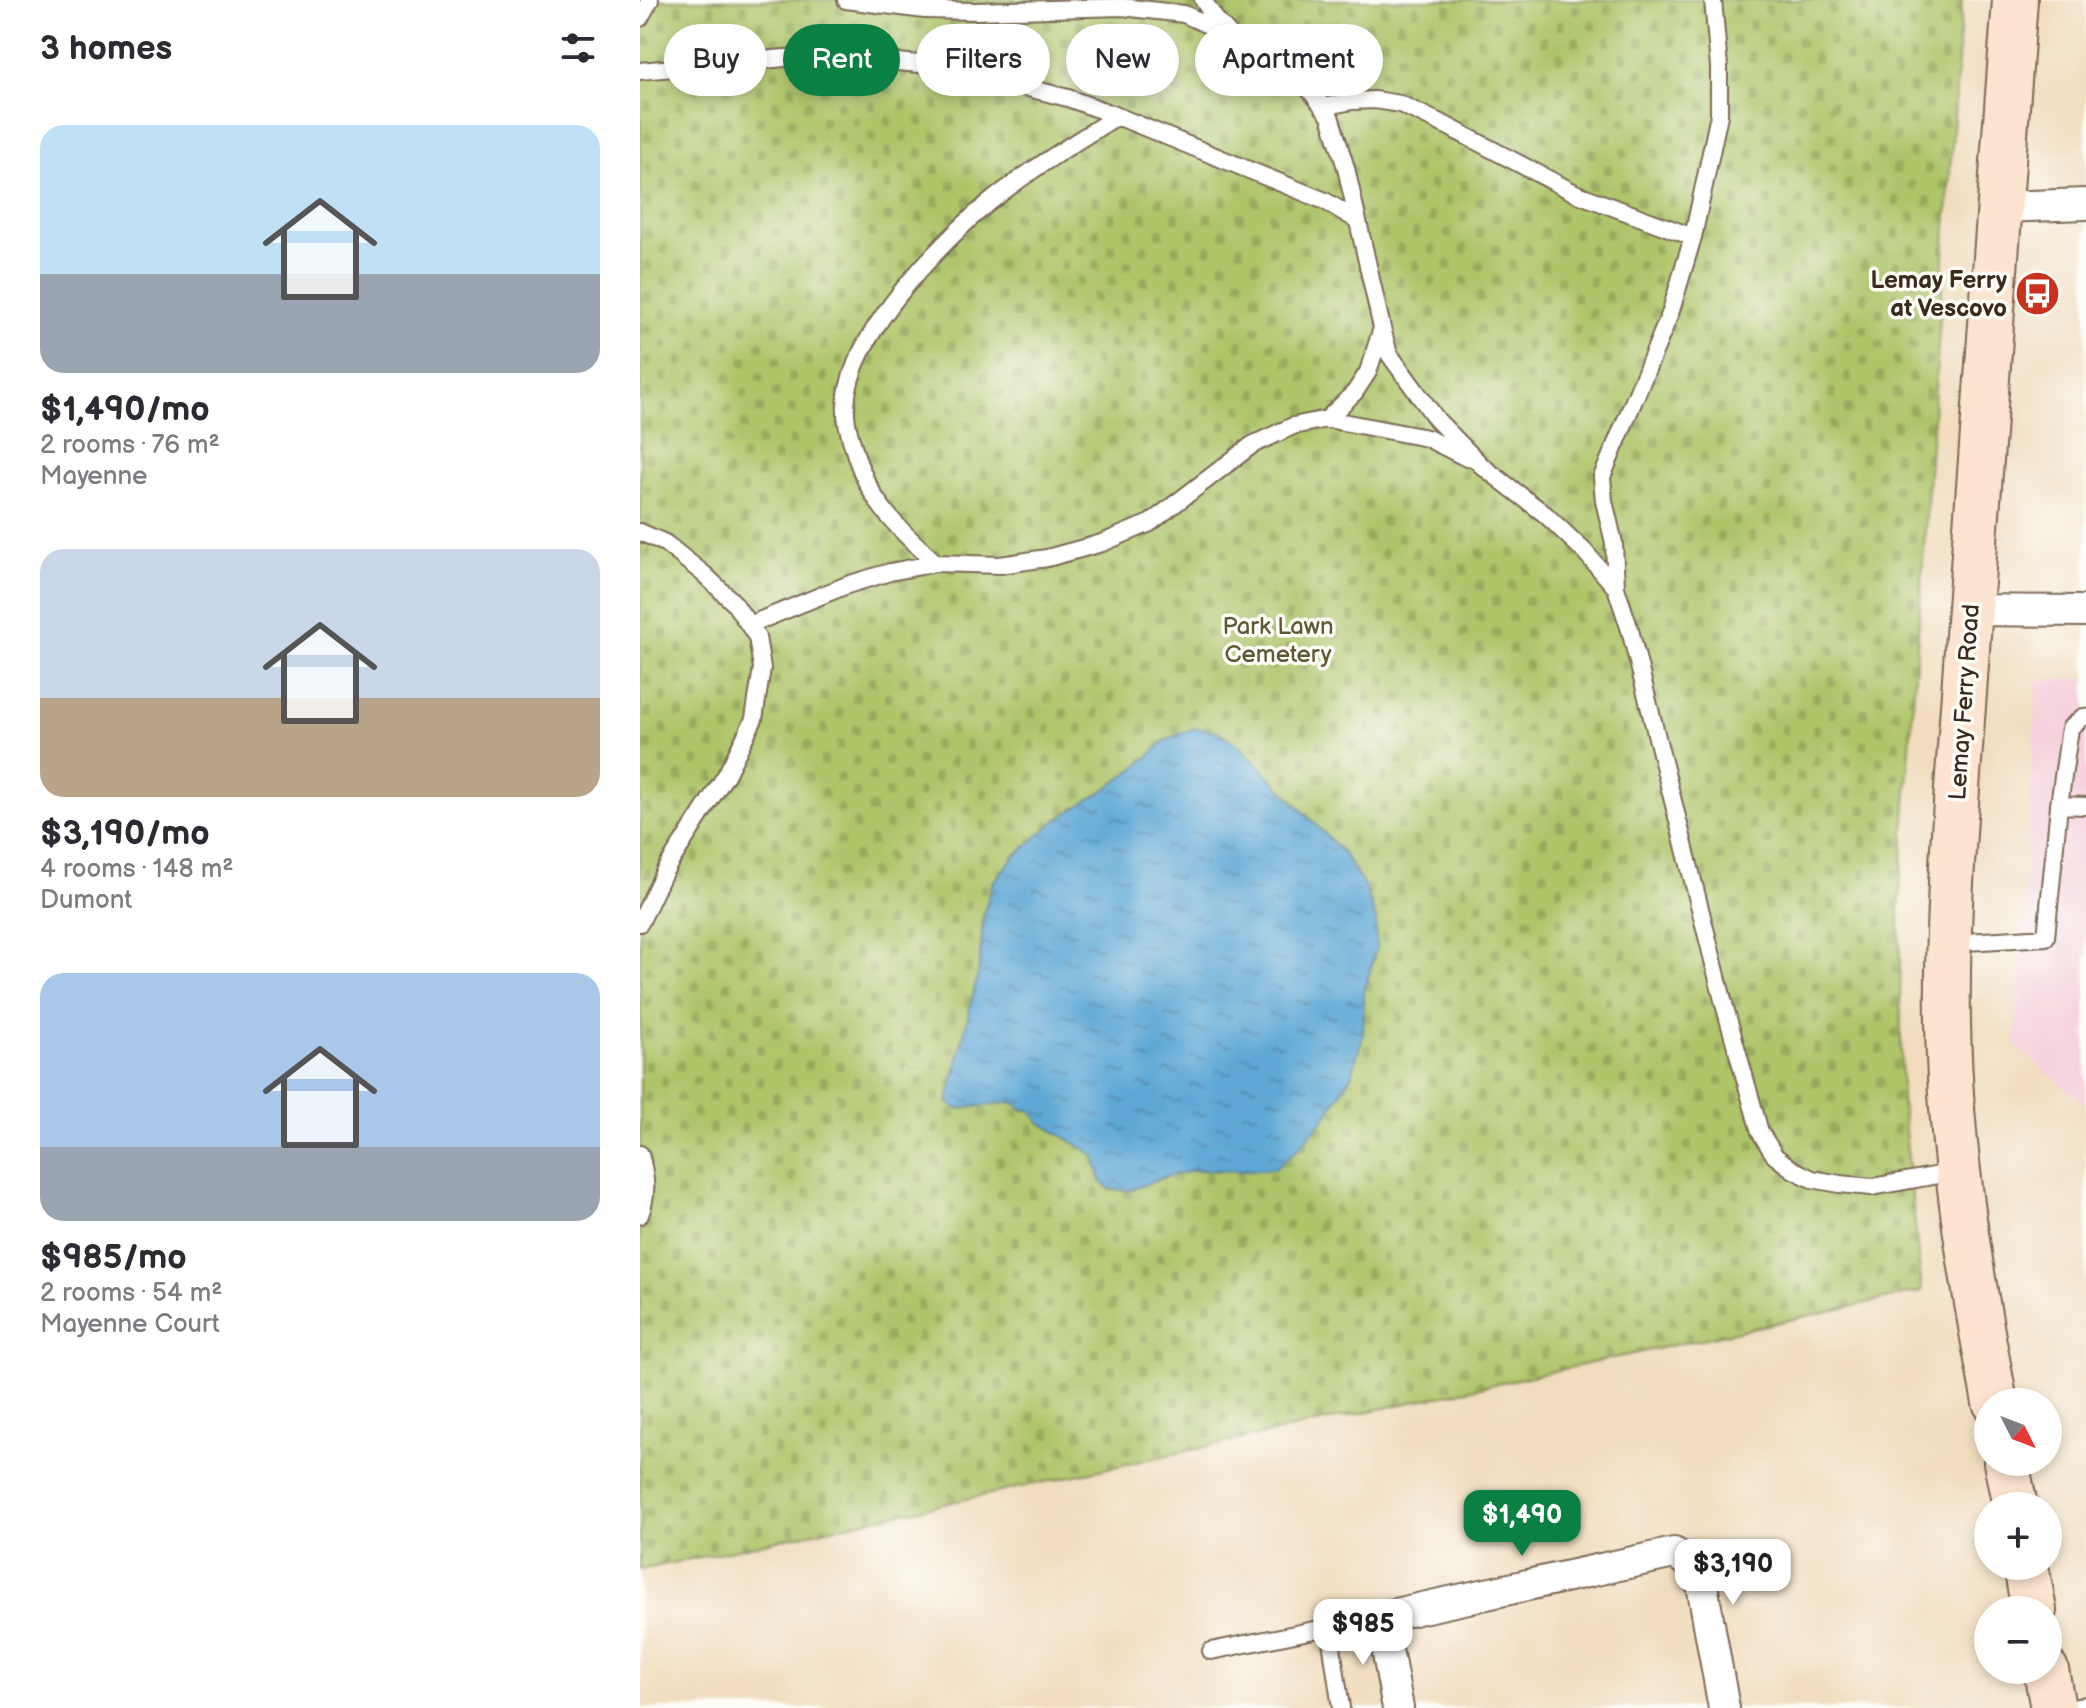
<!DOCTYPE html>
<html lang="en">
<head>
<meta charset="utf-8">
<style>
  body { margin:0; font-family:"Balsamiq Sans",sans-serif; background:#f2f2f3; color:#2b2b33; height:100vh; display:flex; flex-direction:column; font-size:30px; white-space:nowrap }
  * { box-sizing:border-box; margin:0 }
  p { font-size:26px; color:#7c7c81 }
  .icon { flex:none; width:44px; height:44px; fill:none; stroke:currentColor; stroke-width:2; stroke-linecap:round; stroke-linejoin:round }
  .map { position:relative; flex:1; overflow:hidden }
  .details { display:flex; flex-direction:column; background:#fff; width:640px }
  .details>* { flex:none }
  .banner { position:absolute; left:24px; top:24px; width:760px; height:72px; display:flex; gap:16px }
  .needle { width:52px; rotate:132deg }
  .tools { position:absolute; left:1334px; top:1388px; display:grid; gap:16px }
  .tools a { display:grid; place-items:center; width:88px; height:88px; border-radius:50%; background:#fff; box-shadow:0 4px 12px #0003; font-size:40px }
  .price { position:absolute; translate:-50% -68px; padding:0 18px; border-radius:16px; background:#fff; color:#222; font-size:26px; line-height:52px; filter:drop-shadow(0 2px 4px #0008) }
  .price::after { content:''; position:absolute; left:50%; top:48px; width:24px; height:18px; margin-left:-12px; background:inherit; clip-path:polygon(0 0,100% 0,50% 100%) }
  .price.on { background:#0b8043; color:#fff }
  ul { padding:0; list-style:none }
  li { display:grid; align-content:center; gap:16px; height:424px; padding:0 40px }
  li span { display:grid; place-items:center; height:248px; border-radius:24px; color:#555 }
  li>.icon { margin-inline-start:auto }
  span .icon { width:144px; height:144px; fill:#fffc; stroke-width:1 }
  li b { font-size:34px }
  h2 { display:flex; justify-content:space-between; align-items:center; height:96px; padding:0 40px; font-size:34px }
  .pill { padding:0 28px; border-radius:36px; background:#fff; box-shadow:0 4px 12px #0003; font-size:28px; line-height:72px }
  .pill.on { background:#0b8043; color:#fff }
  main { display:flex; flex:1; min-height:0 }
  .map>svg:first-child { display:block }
</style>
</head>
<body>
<main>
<section class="details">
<h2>3 homes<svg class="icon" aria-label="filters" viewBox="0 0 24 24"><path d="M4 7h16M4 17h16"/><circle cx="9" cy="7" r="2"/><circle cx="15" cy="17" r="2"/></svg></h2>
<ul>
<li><span style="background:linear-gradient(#bfe0f5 60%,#9aa5b1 0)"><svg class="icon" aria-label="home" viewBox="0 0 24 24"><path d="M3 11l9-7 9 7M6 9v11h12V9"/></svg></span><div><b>$1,490/mo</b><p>2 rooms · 76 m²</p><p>Mayenne</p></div></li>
<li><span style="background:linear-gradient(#c9d6e8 60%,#b9a48a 0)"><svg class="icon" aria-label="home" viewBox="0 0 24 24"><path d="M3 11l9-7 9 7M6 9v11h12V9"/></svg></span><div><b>$3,190/mo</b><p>4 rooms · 148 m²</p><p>Dumont</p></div></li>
<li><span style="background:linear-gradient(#a9c7e8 70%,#9aa5b1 0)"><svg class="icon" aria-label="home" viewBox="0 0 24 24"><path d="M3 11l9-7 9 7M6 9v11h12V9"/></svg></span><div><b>$985/mo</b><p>2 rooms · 54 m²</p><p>Mayenne Court</p></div></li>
</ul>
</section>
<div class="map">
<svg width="1446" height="1708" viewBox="0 0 1446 1708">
  <defs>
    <pattern id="cemetery-stones" width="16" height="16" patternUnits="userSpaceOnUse" patternTransform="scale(2)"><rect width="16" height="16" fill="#afc56a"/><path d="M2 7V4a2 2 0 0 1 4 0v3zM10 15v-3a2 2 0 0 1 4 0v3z" fill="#97a95b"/></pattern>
    <pattern id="water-ripples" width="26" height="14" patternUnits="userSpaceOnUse" patternTransform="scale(2)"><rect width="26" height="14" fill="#5fa8d6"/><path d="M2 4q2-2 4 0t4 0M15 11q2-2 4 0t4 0" fill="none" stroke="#5089ad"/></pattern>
  </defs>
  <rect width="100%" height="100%" fill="#fdfcf7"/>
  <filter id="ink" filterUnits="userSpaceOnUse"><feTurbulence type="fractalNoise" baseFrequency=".0125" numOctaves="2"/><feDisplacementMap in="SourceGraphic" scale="16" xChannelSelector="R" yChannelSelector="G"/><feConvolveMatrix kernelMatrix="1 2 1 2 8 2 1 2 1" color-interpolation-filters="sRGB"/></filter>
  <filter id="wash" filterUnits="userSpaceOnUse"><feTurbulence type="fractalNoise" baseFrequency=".006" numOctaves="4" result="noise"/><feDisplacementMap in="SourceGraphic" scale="32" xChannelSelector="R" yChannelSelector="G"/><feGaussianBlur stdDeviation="1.8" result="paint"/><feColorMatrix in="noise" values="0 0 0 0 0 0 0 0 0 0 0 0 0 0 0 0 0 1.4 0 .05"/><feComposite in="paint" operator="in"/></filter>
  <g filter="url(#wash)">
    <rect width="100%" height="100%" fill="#f1ddbe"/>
    <path fill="#f5cfdb" d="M1446 678V1105L1374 1045 1397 680Z"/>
    <path fill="url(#cemetery-stones)" stroke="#757844" stroke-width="2" d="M0 0H1322L1259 906 1262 1102 1282 1291 0 1570Z"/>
    <path fill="url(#water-ripples)" stroke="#4d697a" stroke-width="2" d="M554 728 577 731 600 746 704 854 726 890 736 920V949L724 991 723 1035 712 1074 689 1113 662 1145 635 1169 603 1171 555 1170 525 1177 491 1190H471L461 1181 454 1155 399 1122 391 1110H384L373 1102 318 1109 308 1102 339 969 344 913 353 882 373 858 415 821 472 785 500 764 526 740Z"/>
  </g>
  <g filter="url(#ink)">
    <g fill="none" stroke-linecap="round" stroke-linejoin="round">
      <defs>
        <path id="lane" d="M206 0 285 10 335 11 482 7 544 14 585 33
          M563 0 576 20 596 42 631 63 670 90 690 116 706 168 742 328 749 354 797 420 842 466 906 515 945 552 976 588
          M1073 0 1079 67V115L1053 237 1030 314 962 477 964 501 974 543 976 588 990 630 1084 1004 1120 1132 1135 1156 1152 1169 1172 1179 1200 1184 1232 1187 1315 1172
          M0 18 10 0
          M0 71 145 58 203 57 301 66 428 98 477 116 685 201 717 220
          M683 107 712 101 735 100 760 104 807 126 935 193 1053 237
          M687 419 787 438 827 458
          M0 532 25 543 65 575 94 603 117 637 122 668 114 719 86 775 24 872 0 923
          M296 563C255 526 228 501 213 446 209 434 205 418 206 405 208 367 232 330 254 301 277 271 304 243 332 217 376 178 428 147 477 116
          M109 625 207 585 250 572 296 563 360 565 407 558 462 543 510 523 612 445 653 426 687 419 715 392 728 372 742 328
          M1419 805 1446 806
          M1310 943 1406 937 1419 805 1430 728 1443 717H1446
          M0 1154C6 1176 8 1194 0 1215
          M689 1627 741 1617
          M571 1651 689 1627 701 1708
          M1434 1708 1446 1705"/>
        <path id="street" d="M1360 207 1446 204
          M1330 610 1446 611
          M758 1708 741 1617 1034 1553 1059 1568 1084 1708"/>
        <path id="secondary" d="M1355 1402C1331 1277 1310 1151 1308 1023 1306 899 1319 773 1327 649 1342 433 1360 216 1375 0
          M1366 1462 1375 1506
          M1386 1566 1394 1610
          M1406 1670 1413 1708"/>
      </defs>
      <use href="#lane" stroke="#7b6956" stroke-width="20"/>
      <use href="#street" stroke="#7b6956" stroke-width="34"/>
      <use href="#secondary" stroke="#7b6956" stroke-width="48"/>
      <use href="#lane" stroke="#fff" stroke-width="16"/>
      <use href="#street" stroke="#fff" stroke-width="30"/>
      <use href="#secondary" stroke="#fde4d0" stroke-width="44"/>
    </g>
  </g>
  <defs>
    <symbol id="bus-disc" viewBox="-11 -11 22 22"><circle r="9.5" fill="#c8321e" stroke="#fdfcf7"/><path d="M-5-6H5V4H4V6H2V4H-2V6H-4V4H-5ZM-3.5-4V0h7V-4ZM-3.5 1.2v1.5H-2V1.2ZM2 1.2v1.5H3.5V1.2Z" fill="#fff"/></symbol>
  </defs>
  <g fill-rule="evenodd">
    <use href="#bus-disc" x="1372" y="268" width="51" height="51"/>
  </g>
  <g text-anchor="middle" stroke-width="7" stroke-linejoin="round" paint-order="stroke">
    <g font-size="24" font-weight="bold" fill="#3b2a1e" stroke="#fdfcf7" text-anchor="end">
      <text x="1367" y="288">Lemay Ferry<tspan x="1367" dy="28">at Vescovo</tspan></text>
    </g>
    <g font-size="24" fill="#5e5835" stroke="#fdfcf7">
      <text x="638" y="634">Park Lawn<tspan x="638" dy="28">Cemetery</tspan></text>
    </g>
    <g font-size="24" fill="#3b2a1e" stroke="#fdfcf7">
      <text transform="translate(1324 702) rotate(-86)" y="8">Lemay Ferry Road</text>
    </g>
  </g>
</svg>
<div class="tools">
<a><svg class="needle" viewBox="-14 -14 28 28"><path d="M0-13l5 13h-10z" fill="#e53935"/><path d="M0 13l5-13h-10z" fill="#7c7c81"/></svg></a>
<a>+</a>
<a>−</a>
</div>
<b class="price on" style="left:882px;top:1558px">$1,490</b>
<b class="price" style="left:1093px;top:1607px">$3,190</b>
<b class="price" style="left:723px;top:1667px">$985</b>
<div class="banner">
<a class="pill">Buy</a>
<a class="pill on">Rent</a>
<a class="pill">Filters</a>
<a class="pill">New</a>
<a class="pill">Apartment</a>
</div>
</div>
</main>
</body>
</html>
